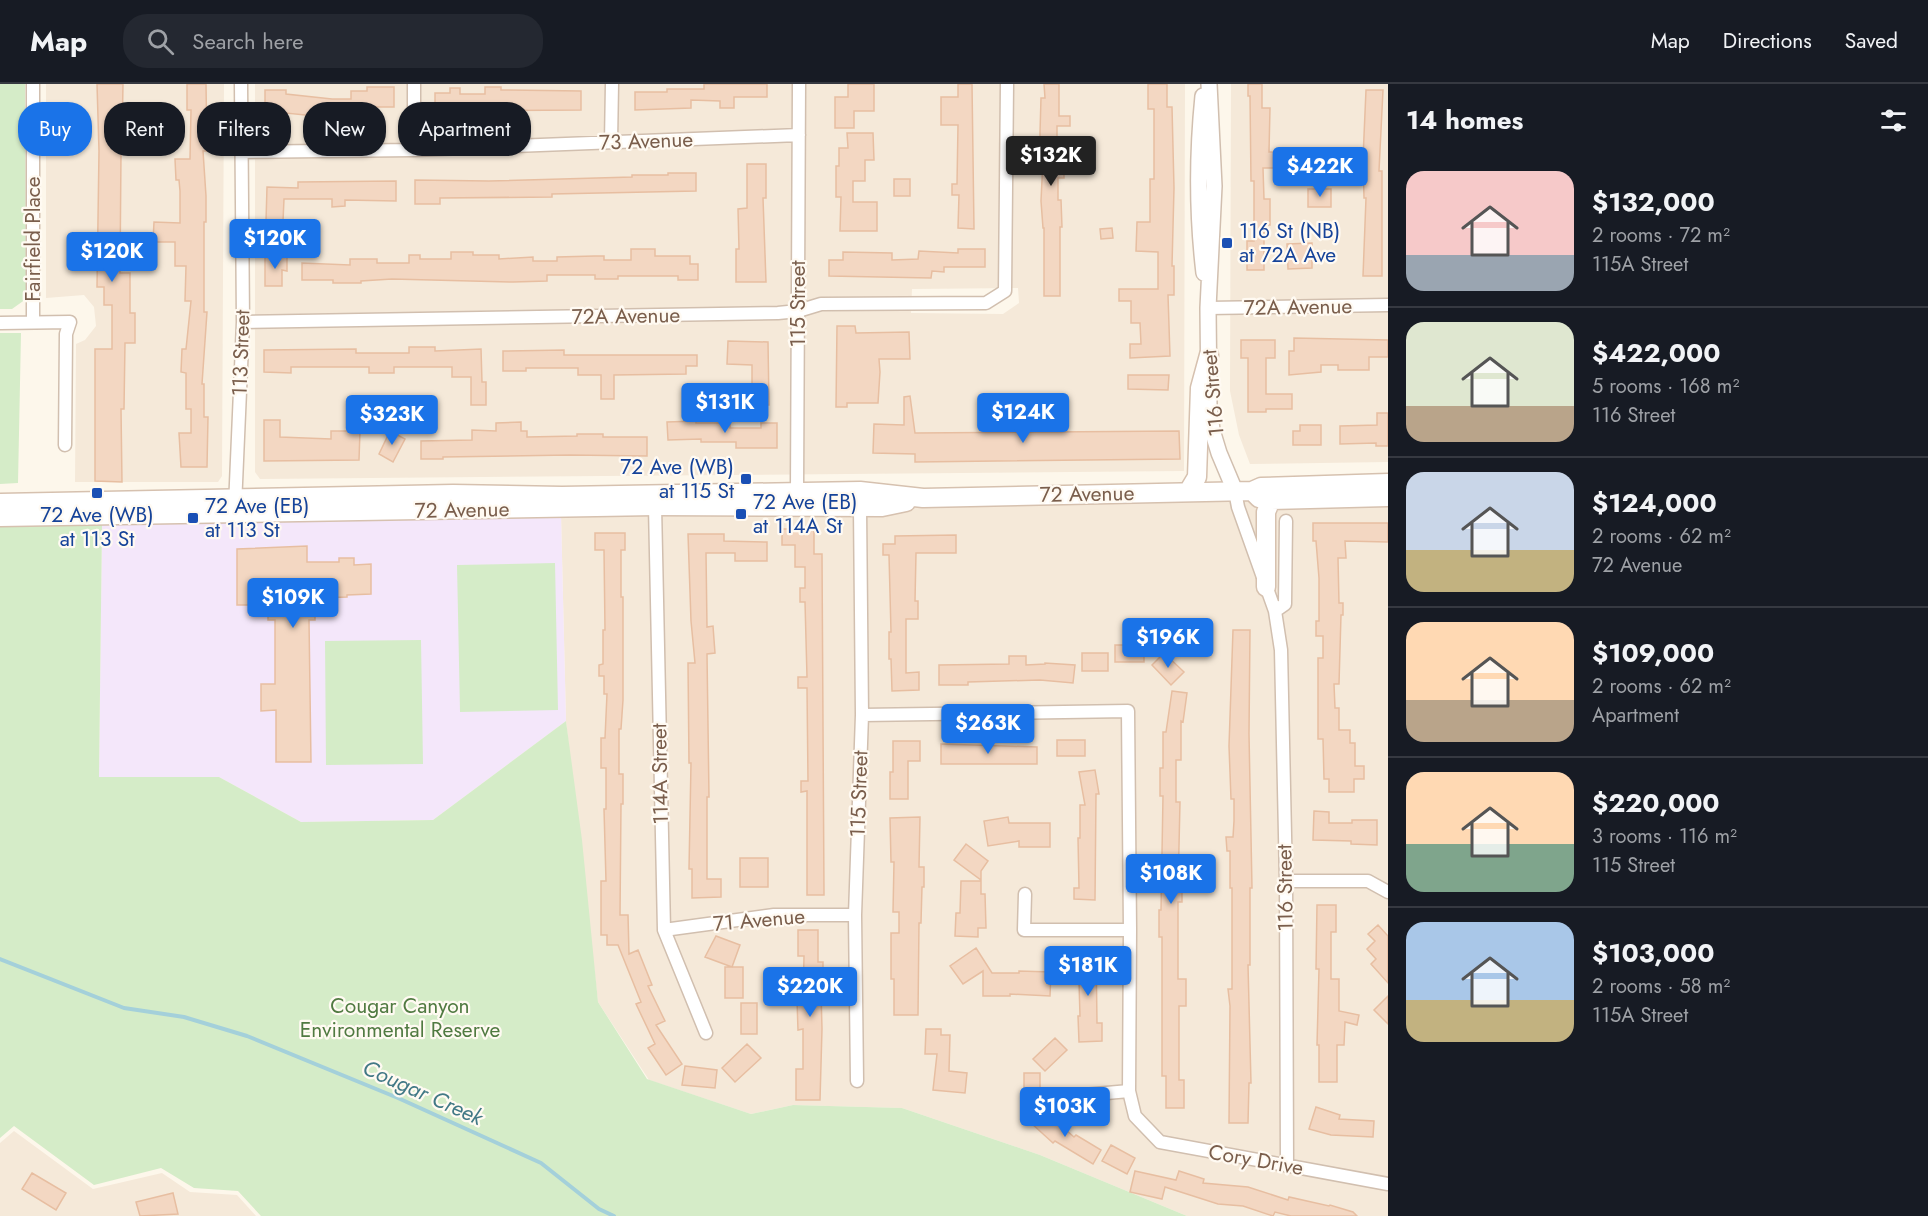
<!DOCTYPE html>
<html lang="en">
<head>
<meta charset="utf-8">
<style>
  body { margin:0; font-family:Jost,sans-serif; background:#242831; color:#f1f3f6; height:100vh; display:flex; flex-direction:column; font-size:22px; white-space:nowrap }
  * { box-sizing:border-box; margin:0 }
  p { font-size:20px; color:#9ea1a6 }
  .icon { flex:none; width:33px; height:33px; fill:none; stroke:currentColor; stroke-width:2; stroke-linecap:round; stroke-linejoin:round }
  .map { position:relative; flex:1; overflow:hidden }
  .sheet { display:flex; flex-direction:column; background:#171b24; width:540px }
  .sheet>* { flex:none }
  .banner { position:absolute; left:18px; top:18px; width:570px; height:54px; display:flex; gap:12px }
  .price { position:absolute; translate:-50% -51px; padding:0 14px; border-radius:6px; background:#1a73e8; color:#fff; font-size:20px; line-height:39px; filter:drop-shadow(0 2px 3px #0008) }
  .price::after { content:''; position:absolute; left:50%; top:36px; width:18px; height:14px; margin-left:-9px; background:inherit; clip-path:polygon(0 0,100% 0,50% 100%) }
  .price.on { background:#222; color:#fff }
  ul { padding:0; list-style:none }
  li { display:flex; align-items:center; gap:18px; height:150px; padding:0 18px }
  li+li { border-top:2px solid #363941 }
  li span { display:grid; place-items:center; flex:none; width:168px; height:120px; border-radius:18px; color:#555 }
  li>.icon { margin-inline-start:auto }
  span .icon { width:72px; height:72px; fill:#fffc; stroke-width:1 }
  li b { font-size:26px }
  h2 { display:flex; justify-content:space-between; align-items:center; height:72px; padding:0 18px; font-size:26px }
  .chip { padding:0 21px; border-radius:24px; background:#171b24; box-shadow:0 2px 4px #0004; font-size:21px; line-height:54px }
  .chip.on { background:#1a73e8; color:#fff }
  header { display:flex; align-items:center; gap:36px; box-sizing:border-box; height:84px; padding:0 30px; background:#171b24; border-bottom:2px solid #363941 }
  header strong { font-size:28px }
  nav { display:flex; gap:33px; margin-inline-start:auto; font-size:21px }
  .search { width:420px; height:54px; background:#242831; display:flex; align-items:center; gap:15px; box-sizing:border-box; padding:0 21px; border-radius:24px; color:#9ea1a6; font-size:22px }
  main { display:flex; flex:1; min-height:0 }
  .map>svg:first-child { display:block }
</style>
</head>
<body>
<header>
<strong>Map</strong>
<div class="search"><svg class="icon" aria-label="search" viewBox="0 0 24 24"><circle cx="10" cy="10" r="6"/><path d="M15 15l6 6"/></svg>Search here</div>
<nav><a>Map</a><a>Directions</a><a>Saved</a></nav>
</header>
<main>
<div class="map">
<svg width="1388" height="1132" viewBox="0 0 1388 1132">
  <rect width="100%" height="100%" fill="#fdf7eb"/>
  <path fill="#f5e9d9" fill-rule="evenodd" d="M46 0H224L222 392 218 398H75L76 260 85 256 96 242 94 223 84 211 46 214Z
    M255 0H1185L1184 387 260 395 255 388ZM1018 204 1019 219 1003 230 911 229 912 205Z
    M1231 0H1388V378L1250 380 1239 351 1230 307Z
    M1388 402V1132H1187L1040 1071 902 1024 793 1021 751 1030 649 996 598 918 566 637 561 431Z
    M14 1047 93 1105 162 1089 190 1108 237 1111 256 1132H0V1059Z"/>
  <path fill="#f4e7fa" d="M561 431 566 637 433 736 301 738 219 693H99L102 441Z"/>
  <path fill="#d5ecc8" d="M0 0H25L26 215 12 225H0Z
    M0 249H21L18 399 0 400Z
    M102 441 99 693H219L301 738 433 736 566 637 582 756 598 918 647 995 751 1030 793 1021 902 1024 1040 1071 1187 1132H261L238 1107 194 1104 161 1084 94 1101 14 1042 0 1054V442Z
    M555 479 558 626 460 628 457 481Z
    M421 556 423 680 326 681 325 557Z"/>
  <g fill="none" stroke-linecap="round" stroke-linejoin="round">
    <path stroke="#a4d0da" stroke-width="4" d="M0 875 124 924 184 933 247 952 398 1014 541 1079 599 1125 614 1132"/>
  </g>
  <path fill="#f3d7c2" stroke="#e7bea1" stroke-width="1.5" d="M97 0H123L122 54H150V69H121L120 189H130V229H135V259H125L124 325H121L122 398 95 397V265H112V221H104V203H97L99 67Z
    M187 0H206L207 67H203L206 112V138H204V228H207L202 300H204V333H208L207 383H181L179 349H191V325H186V289L181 288 182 265H186L191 217H185L186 182H175V158H153L154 138 180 139V107L179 96H176L175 75H190L191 26H187Z
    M704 0H767V13H734V24H720V17L691 16V24L635 26V8H667V5H704Z
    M848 0H874V27H854V44H835V13H848Z
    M958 0H972L974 145 958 144 959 111H952V100H957L958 41H941V13H958Z
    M1044 0H1059V32H1070V42H1057V82H1064V94H1058V116H1061L1062 143H1060V212H1044V144H1043L1041 117 1043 75H1040V49L1041 14H1045Z
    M1148 0H1167V23H1172L1174 104 1172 182H1174V211H1168L1170 272 1130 274V260H1141L1140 239H1131V217H1119V205H1158V168L1136 167 1137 138H1150V95H1154V25H1148Z
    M1248 0H1262V24H1270L1269 68H1274V84H1263L1264 115H1270V141H1264V186H1247V157H1254V97H1251L1250 12H1248Z
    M367 3H394V23H360V34L325 33 286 29V35H265V6H286V10L332 15H351V7H367Z
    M485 3H501V6L581 7V26L460 27V31H435V9H450V4H460V10H485Z
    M1366 6H1383L1379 87H1382V192H1363L1366 114H1364L1363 75Z
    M847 49H873L874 76H865V97H853V118H877V147H840L841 113H836V82H839V64H848Z
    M747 80H766V114H763L766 198H736V165H739L738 125 747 124Z
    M668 89H696V107L552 110V113L440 114V120H415V96L489 97 632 93V91H668Z
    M894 95H910V112H894Z
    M396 97V117L345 116V122L332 123V115H284L283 137H266L267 103 298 104V98Z
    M1308 105H1331V123H1308Z
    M1112 144 1113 154 1101 155 1100 145Z
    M1312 159V184L1288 185 1287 160Z
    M631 165H655V172H690V180H698V196H678V192H618V195H595V191H547V197L513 198 392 195 361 197V199H333V196H302V179L350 181V175H377V179H409V171H420V175H451V168H473V171H499V175L533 173V177H557V173L595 172H604V176H631Z
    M958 165H985V183H944V188L932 187 931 194 829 192V176H843V168L892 169V176L918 175 919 167 958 169Z
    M265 171 287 172V187L282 186V202H265Z
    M837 242H855L856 249 909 248 910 275H879L880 288 878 319H847V323H836Z
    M1294 254 1388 256V273H1369V286H1338V281H1321V288L1289 291V267H1294Z
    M1241 256H1275V274H1266V310H1292V325H1266V328H1248V274H1241Z
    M728 257 768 258 769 321H752V281L727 280Z
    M409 263H435V267L481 265 482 298H486V321H471V293H452V283H394V289H369V283H291V289L264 288V266L356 265V269H409Z
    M564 266V271H697V282H686V290L614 291V315H601V291H578V284H526V287H503V267Z
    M1128 291H1169L1168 306 1128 305Z
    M910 312 915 349 1179 347 1180 375 915 378V370L873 369 874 340 904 341V313Z
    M1377 329H1388V362H1376V359L1340 360V342L1377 341Z
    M264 336H280V353L331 355V347H360L359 376 264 377Z
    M696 337V339H730V344H761V339H777V364H736V358H701V355L668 356 667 338Z
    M521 338V347H527V353L577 352V350H603V353H647V372L570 371 443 373V375H421V357L472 356V346L496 347V339Z
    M1300 341H1321V361H1293V347H1300Z
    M390 347 405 355 393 378 379 370Z
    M1313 439H1388V458L1345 457 1346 474H1338L1339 519H1343V531H1341L1339 600H1334L1335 624H1339V646H1350V659H1355V682H1364V695H1354V708H1329V695H1324L1323 655H1318V574H1323V552H1316V537H1319V494L1316 457H1313Z
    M782 445H814V470H822L824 811H807V707L801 708V697H808L807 604H798V593H807L805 518H800V504H805V483H795V461H782Z
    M595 449H625V466H621V513H623V616L621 645H619V690H623V720H621L620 831H628L629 870 638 866 652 901 648 902 665 937 656 941 682 980 666 991 648 964 655 960 636 920 641 918 618 861H607V851H601V797H606L604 725H606V684H601V654H605L607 610H604V592H599V581L603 580V546H605L604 466H595Z
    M688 450H724V457L767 458V477H735V469H706L707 543 713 542 715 569 707 570 709 713H707V795H721V813L692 814V785H689L691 679H689L688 579H695L691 537Z
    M956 451V469H916L915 517H918V535H906V589L919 588V606L892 607 891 575H889V548H891L889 471H883V460H895V452Z
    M307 462V478H339V474H354V481L371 480V510L347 511V513L315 514V536H309L311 678H276V626L261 627V600H275V536H268V521H237V465Z
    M1233 546H1250L1249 650 1252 804H1250V881H1248L1251 999H1249L1248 1039H1229L1230 922 1228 905H1232V804H1230V767H1227L1226 753H1233L1234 737V715H1231L1229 662Z
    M1115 561H1144V578H1115Z
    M1082 569H1108V587H1082Z
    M1164 569 1184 588 1171 601 1152 581Z
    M1009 572H1026V581L1045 580V579L1075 581 1073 599 1040 596 968 598V601H939V581L1009 580Z
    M1172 607 1187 609 1183 638 1181 637V676H1176V718H1180L1178 806H1182V818H1178V895H1186V922H1179V996H1184V1024H1166V992H1162V853H1159V826H1161L1163 712H1160V684H1163V648H1166Z
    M1057 656H1085V672H1057Z
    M893 657H920V677H908V715H890V688H893Z
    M941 660 1037 663V680H941Z
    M1095 686 1099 710H1096L1095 816 1074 815V804H1079L1078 754H1080V721H1085L1079 688Z
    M1314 727 1329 728V739H1352V736H1377V761L1351 760V757L1313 756Z
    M920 733 919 783H924V803H922L921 839H919L918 931H894V895H891V849H899V828H893L894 778H891L890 734Z
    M1008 733 1009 739H1050V763H1019V757L988 762 984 737Z
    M966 760 988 777 981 787V796L954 776Z
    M740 774H768V803H740Z
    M961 797H981V810H985L986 844H978V853L955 852 956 829H960Z
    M1317 821H1336V848H1331V895H1339V927L1359 931 1357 941 1345 938 1344 961H1337V998H1319V961H1317L1319 885H1316Z
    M1378 841 1388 852V899L1371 880 1376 875 1367 865 1375 857 1368 850Z
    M798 846H818V878H823V907H821L822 945 820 1016H796V985H803V945L798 946 797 916H803L804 872H798Z
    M716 852 740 861 732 883 705 873Z
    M976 864 992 889H1019V887L1051 888 1050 912 1010 910V912H983V887L963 900 950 882Z
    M1078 864H1096L1097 939H1102V957L1079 958 1078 932H1080Z
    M725 883H743V914H725Z
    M1388 912V940L1374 926Z
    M741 919H757V950H741Z
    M926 945H941V951H950L949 987 967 989 965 1009 933 1006 937 970H925Z
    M1055 954 1067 966 1045 987 1033 975Z
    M747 960 761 974 735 998 722 984Z
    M685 982 717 986 715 1004 682 1001Z
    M1024 989H1040V1020H1024Z
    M1316 1023 1340 1031 1339 1035 1374 1037 1373 1053 1331 1051 1309 1045Z
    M1043 1026 1074 1053 1076 1051 1101 1066 1093 1080 1055 1057 1053 1059 1031 1039Z
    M1111 1061 1135 1074 1127 1090 1102 1077Z
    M1135 1087 1176 1096 1179 1087 1204 1095 1203 1099 1248 1103 1288 1116 1289 1113 1329 1122 1330 1121 1353 1128 1357 1132H1291L1275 1128 1273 1132 1243 1122 1218 1120 1165 1103 1162 1115 1130 1108Z
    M32 1089 66 1109 56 1126 22 1105Z
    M173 1109 178 1130 140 1132 136 1118Z"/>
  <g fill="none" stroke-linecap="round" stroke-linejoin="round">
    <defs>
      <path id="minor" d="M414 0V66
        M611 58 612 0
        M242 68 414 66 799 51
        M1208 224 1388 221
        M33 238V0
        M243 238 778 229 798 227 821 220 986 219 1005 207 1007 0
        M0 239 70 238 66 250 65 361
        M1235 407 1238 423 1275 527 1281 566 1286 797 1287 1082
        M789 411 797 407 799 0
        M235 422 243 238 241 0
        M655 422 664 846 706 949
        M1275 527 1285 520 1286 437
        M862 631 1128 627 1130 846 1129 1007 1135 1032 1160 1058 1388 1100
        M1286 797H1368L1388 808
        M1025 810 1024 846H1130
        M664 846 774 831H855
        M857 997 855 831 862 631 860 424
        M1084 1011 1129 1007"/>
      <path id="tertiary" d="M1209 0 1214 102 1208 224 1209 322 1212 346 1219 369 1235 407
        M1203 12C1197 71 1197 130 1204 189"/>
      <path id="secondary" d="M1252 407 1259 414 1271 416 1388 413
        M1188 408 1197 393 1200 304 1209 271
        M0 419 453 410 562 412 860 407 923 414 1252 407 1261 403 1388 399
        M0 433 655 422 882 423 906 418
        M1266 503V428L1271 416"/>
    </defs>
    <use href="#minor" stroke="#d1bfaf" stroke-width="15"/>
    <use href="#tertiary" stroke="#d1bfaf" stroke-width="18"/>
    <use href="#secondary" stroke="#d6c1af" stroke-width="21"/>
    <use href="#minor" stroke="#fff" stroke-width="12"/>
    <use href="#tertiary" stroke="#fff" stroke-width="15"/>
    <use href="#secondary" stroke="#fff" stroke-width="18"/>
  </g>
  <g fill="#1a4fb4" stroke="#fffaf2" stroke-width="2">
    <rect x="1221" y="153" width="12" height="12" rx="3"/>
    <rect x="740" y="389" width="12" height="12" rx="3"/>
    <rect x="91" y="403" width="12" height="12" rx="3"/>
    <rect x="735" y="424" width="12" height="12" rx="3"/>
    <rect x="187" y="428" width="12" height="12" rx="3"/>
  </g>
  <g text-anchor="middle" stroke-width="4.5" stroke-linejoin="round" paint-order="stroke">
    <g font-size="21" fill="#7a5e4c" stroke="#fffaf2">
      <text transform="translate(646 57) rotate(-2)" y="7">73 Avenue</text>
      <text transform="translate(33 155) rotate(-90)" y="7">Fairfield Place</text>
      <text transform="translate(798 220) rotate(-90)" y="7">115 Street</text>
      <text transform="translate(1298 223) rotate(-1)" y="7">72A Avenue</text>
      <text transform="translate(626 232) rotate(-1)" y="7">72A Avenue</text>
      <text transform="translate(241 269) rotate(-88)" y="7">113 Street</text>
      <text transform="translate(1213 309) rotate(-95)" y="7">116 Street</text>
      <text transform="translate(1087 410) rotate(-1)" y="7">72 Avenue</text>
      <text transform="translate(462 426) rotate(-1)" y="7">72 Avenue</text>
      <text transform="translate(660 690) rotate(-91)" y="7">114A Street</text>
      <text transform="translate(859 710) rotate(-88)" y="7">115 Street</text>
      <text transform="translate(1285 804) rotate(-91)" y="7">116 Street</text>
      <text transform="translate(759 836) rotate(-5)" y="7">71 Avenue</text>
      <text transform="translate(1256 1076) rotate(10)" y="7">Cory Drive</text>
    </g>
    <g font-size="21" fill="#164399" stroke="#fffaf2" text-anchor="start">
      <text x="1239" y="154">116 St (NB)<tspan x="1239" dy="24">at 72A Ave</tspan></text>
      <text x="734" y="390" text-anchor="end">72 Ave (WB)<tspan x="734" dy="24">at 115 St</tspan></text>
      <text x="753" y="425">72 Ave (EB)<tspan x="753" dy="24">at 114A St</tspan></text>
      <text x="205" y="429">72 Ave (EB)<tspan x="205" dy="24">at 113 St</tspan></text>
      <text x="97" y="438" text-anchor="middle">72 Ave (WB)<tspan x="97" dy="24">at 113 St</tspan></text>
    </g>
    <g font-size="21" fill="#507a41" stroke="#fffaf2">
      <text x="400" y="929">Cougar Canyon<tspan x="400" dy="24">Environmental Reserve</tspan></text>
    </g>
    <g font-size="22" font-style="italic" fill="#427986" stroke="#fffaf2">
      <text transform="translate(423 1008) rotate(24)" y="8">Cougar Creek</text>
    </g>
  </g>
</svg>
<b class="price on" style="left:1051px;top:103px">$132K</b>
<b class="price" style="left:1320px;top:114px">$422K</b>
<b class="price" style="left:275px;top:186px">$120K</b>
<b class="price" style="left:112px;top:199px">$120K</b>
<b class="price" style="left:725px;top:350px">$131K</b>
<b class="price" style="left:1023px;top:360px">$124K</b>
<b class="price" style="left:392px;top:362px">$323K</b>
<b class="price" style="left:293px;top:545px">$109K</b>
<b class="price" style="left:1168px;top:585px">$196K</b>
<b class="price" style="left:988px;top:671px">$263K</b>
<b class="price" style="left:1171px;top:821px">$108K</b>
<b class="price" style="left:1088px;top:913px">$181K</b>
<b class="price" style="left:810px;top:934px">$220K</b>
<b class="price" style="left:1065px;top:1054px">$103K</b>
<div class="banner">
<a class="chip on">Buy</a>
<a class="chip">Rent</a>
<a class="chip">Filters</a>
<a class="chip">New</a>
<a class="chip">Apartment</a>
</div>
</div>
<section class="sheet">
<h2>14 homes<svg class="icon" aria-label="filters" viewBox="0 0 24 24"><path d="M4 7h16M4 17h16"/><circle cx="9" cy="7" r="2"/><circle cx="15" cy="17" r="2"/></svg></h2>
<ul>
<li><span style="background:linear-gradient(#f6c9c9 70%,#9aa5b1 0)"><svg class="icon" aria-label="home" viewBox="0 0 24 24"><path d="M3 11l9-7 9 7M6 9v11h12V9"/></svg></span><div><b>$132,000</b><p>2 rooms · 72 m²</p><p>115A Street</p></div></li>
<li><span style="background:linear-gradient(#dfe7d0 70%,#b9a48a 0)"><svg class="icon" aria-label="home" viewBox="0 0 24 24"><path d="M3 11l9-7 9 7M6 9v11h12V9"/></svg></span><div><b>$422,000</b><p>5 rooms · 168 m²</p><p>116 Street</p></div></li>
<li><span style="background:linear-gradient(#c9d6e8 65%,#c2b280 0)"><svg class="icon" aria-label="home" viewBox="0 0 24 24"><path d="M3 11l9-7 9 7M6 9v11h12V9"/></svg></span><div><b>$124,000</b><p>2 rooms · 62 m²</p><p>72 Avenue</p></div></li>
<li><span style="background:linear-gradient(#ffd9b3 65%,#b9a48a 0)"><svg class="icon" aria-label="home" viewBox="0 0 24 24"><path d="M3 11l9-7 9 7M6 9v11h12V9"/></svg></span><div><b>$109,000</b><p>2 rooms · 62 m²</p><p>Apartment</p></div></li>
<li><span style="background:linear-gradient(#ffd9b3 60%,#7fa58c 0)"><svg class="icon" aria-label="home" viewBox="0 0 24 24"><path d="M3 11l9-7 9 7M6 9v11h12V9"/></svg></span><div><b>$220,000</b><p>3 rooms · 116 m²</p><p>115 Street</p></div></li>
<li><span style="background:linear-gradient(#a9c7e8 65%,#c2b280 0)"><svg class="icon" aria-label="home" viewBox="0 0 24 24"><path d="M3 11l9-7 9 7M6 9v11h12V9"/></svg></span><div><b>$103,000</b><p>2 rooms · 58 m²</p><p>115A Street</p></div></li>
</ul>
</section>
</main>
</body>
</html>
